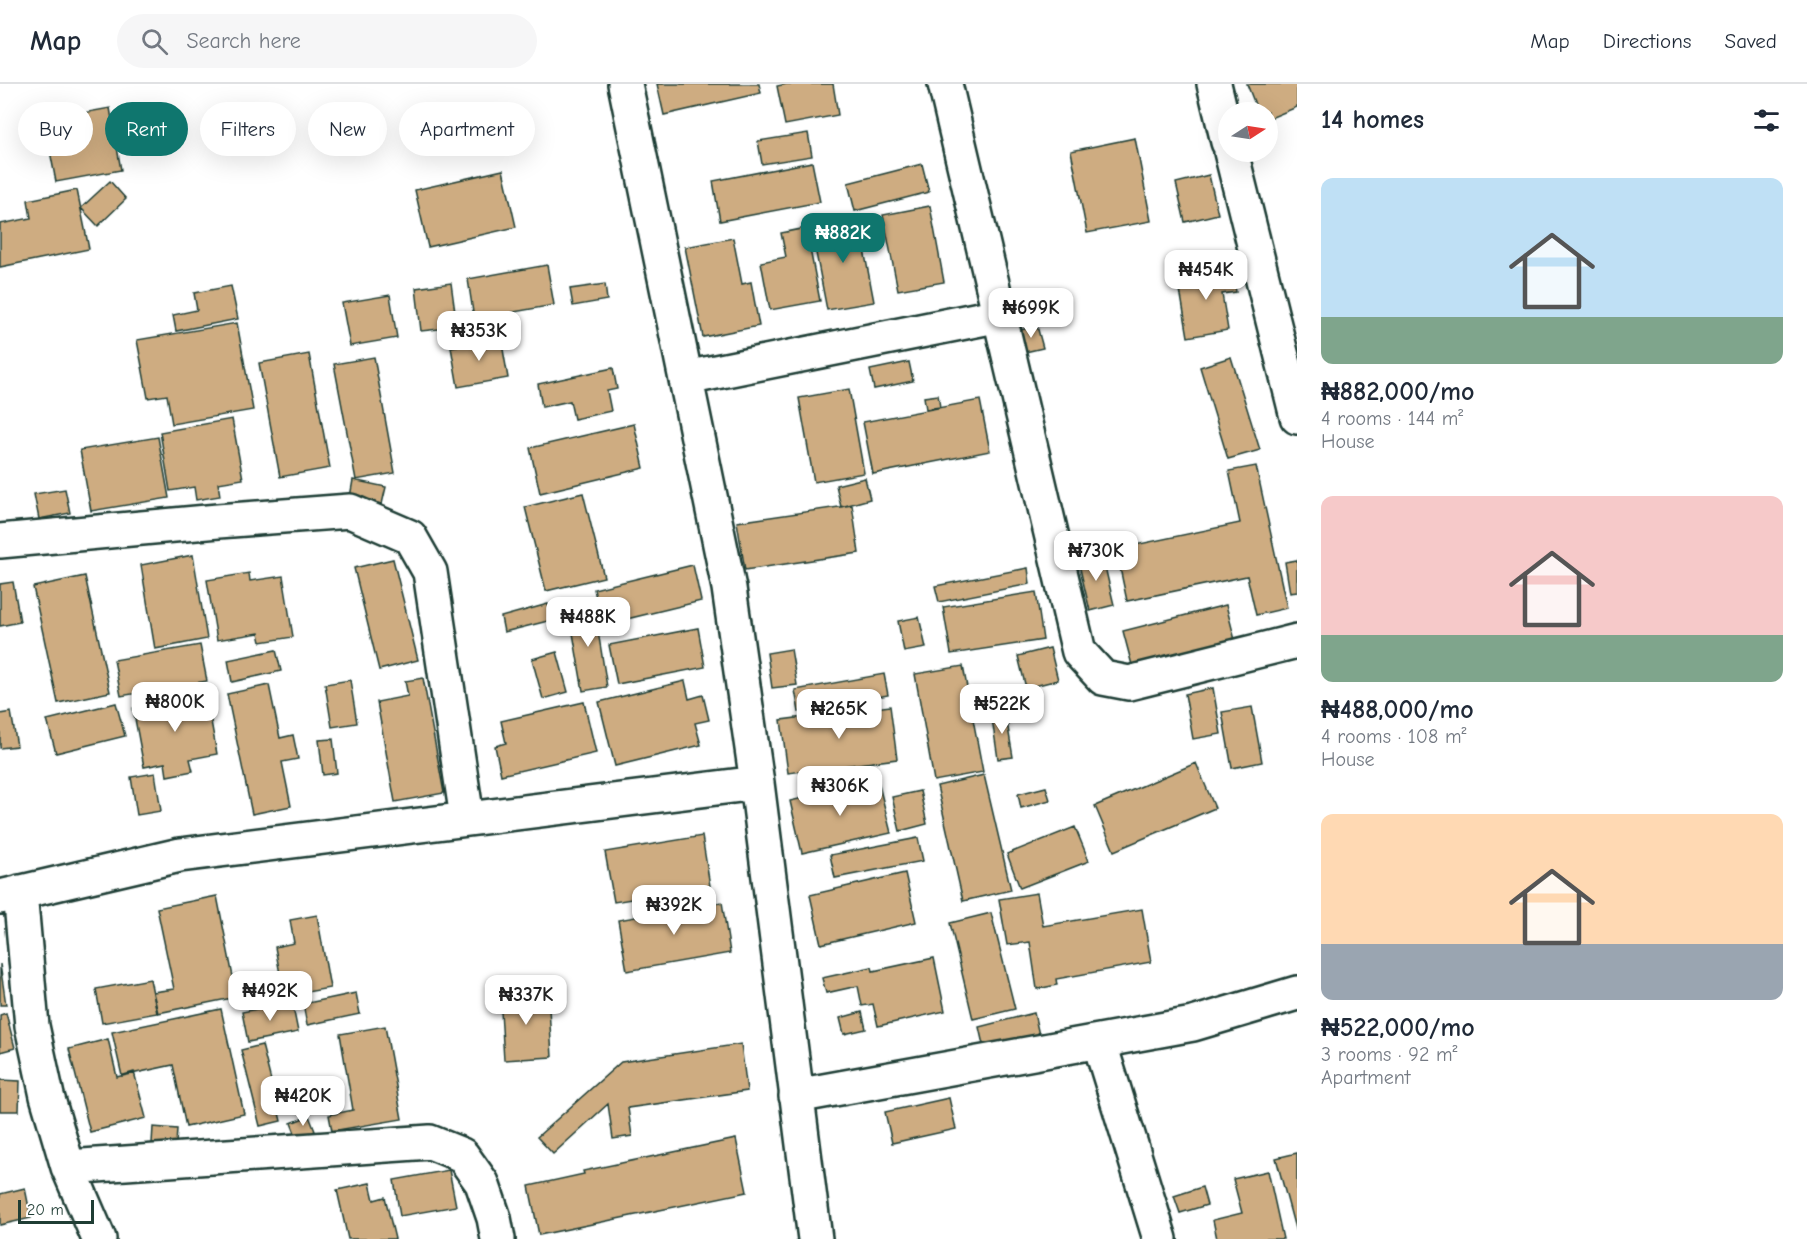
<!DOCTYPE html>
<html lang="en">
<head>
<meta charset="utf-8">
<style>
  body { margin:0; font-family:"Comic Neue",sans-serif; background:#f6f6f7; color:#1f2937; height:100vh; display:flex; flex-direction:column; font-size:22px; white-space:nowrap }
  * { box-sizing:border-box; margin:0 }
  p { font-size:20px; color:#747a83 }
  .icon { flex:none; width:33px; height:33px; fill:none; stroke:currentColor; stroke-width:2; stroke-linecap:round; stroke-linejoin:round }
  .map { position:relative; flex:1; overflow:hidden }
  .panel { display:flex; flex-direction:column; background:#fff; width:510px }
  .panel>* { flex:none }
  .banner { position:absolute; left:18px; top:18px; width:570px; height:54px; display:flex; gap:12px }
  .needle { width:39px; rotate:78deg }
  .buttons { position:absolute; left:1218px; top:18px; display:grid; gap:12px }
  .buttons a { display:grid; place-items:center; width:60px; height:60px; border-radius:50%; background:#fff; box-shadow:0 6px 24px #0002; font-size:30px }
  .scale { position:absolute; left:18px; bottom:15px; width:76px; box-sizing:border-box; padding-left:6px; border:3px solid #1f3d34; border-top:0; font-size:16px; line-height:21px; white-space:nowrap; color:#1f3d34; -webkit-text-stroke:4px #fff; paint-order:stroke }
  .price { position:absolute; translate:-50% -51px; padding:0 14px; border-radius:12px; background:#fff; color:#222; font-size:20px; line-height:39px; filter:drop-shadow(0 2px 3px #0008) }
  .price::after { content:''; position:absolute; left:50%; top:36px; width:18px; height:14px; margin-left:-9px; background:inherit; clip-path:polygon(0 0,100% 0,50% 100%) }
  .price.selected { background:#0f766e; color:#fff }
  ul { padding:0; list-style:none }
  li { display:grid; align-content:center; gap:12px; height:318px; padding:0 24px }
  li span { display:grid; place-items:center; height:186px; border-radius:12px; color:#555 }
  li>.icon { margin-inline-start:auto }
  span .icon { width:108px; height:108px; fill:#fffc; stroke-width:1 }
  li b { font-size:26px }
  h2 { display:flex; justify-content:space-between; align-items:center; height:72px; padding:0 24px; font-size:26px }
  .tag { padding:0 21px; border-radius:27px; background:#fff; box-shadow:0 6px 24px #0002; font-size:21px; line-height:54px }
  .tag.selected { background:#0f766e; color:#fff }
  header { display:flex; align-items:center; gap:36px; box-sizing:border-box; height:84px; padding:0 30px; background:#fff; border-bottom:2px solid #e0e1e3 }
  header strong { font-size:28px }
  nav { display:flex; gap:33px; margin-inline-start:auto; font-size:21px }
  .search { width:420px; height:54px; background:#f6f6f7; display:flex; align-items:center; gap:15px; box-sizing:border-box; padding:0 21px; border-radius:33px; color:#747a83; font-size:22px }
  main { display:flex; flex:1; min-height:0 }
  .map>svg:first-child { display:block }
</style>
</head>
<body>
<header>
<strong>Map</strong>
<div class="search"><svg class="icon" aria-label="search" viewBox="0 0 24 24"><circle cx="10" cy="10" r="6"/><path d="M15 15l6 6"/></svg>Search here</div>
<nav><a>Map</a><a>Directions</a><a>Saved</a></nav>
</header>
<main>
<div class="map">
<svg width="1297" height="1155" viewBox="0 0 1297 1155">
  <rect width="100%" height="100%" fill="#fff"/>
  <filter id="ink" filterUnits="userSpaceOnUse"><feTurbulence type="fractalNoise" baseFrequency=".0167" numOctaves="2"/><feDisplacementMap in="SourceGraphic" scale="12" xChannelSelector="R" yChannelSelector="G"/><feConvolveMatrix kernelMatrix="1 2 1 2 8 2 1 2 1" color-interpolation-filters="sRGB"/></filter>
  <g filter="url(#ink)">
    <path fill="#ceac81" stroke="#1f3d34" stroke-width="1.5" d="M657 0H759L761 9 664 31Z
      M787 0H833L838 31 785 41 777 2Z
      M1247 0H1297V23L1268 35V28H1258Z
      M110 24 121 86 56 98 44 36Z
      M808 49 812 72 762 80 758 57Z
      M1135 54 1151 137 1087 149 1071 67Z
      M812 78 820 118 720 137 713 97Z
      M922 80 929 108 855 127 848 99Z
      M503 86 516 143 428 163 415 106Z
      M1209 91 1218 130 1185 138 1176 99Z
      M110 97 126 115 98 142 81 124Z
      M77 106 89 165 0 183V140L31 134 28 116Z
      M930 122 944 198 898 206 883 131Z
      M858 134 874 218 827 226 811 143Z
      M806 144 820 217 770 226 761 178 786 173 781 149Z
      M733 154 742 200 751 198 759 242 703 253 685 163Z
      M547 181 554 221 474 235 468 195Z
      M1232 184 1236 208 1222 210 1228 246 1188 253 1178 194Z
      M451 199 457 243 421 247 416 204Z
      M605 200 607 216 573 222 570 205Z
      M231 202 238 235 176 247 173 231 197 226 194 209Z
      M390 211 397 254 350 262 342 219Z
      M237 239 253 326 172 340 167 311 148 314 137 256Z
      M1037 242 1043 264 1025 268 1020 246Z
      M501 254 508 294 458 303 451 263Z
      M309 270 330 384 280 393 259 279Z
      M374 273 395 389 356 396 334 280Z
      M1231 273 1260 366 1228 375 1200 283Z
      M909 278 913 297 874 305 870 286Z
      M613 284 617 305 607 307 611 327 574 335 570 317 542 323 538 300Z
      M849 305 864 389 814 398 799 314Z
      M938 311 940 323 926 325 924 313Z
      M980 316 990 367 873 390 863 338Z
      M232 335 243 395 218 399 220 412 196 416 194 403 170 407 160 348Z
      M634 340 644 384 540 409 530 364Z
      M158 353 169 414 91 427 80 366Z
      M1256 382 1287 524 1256 531 1247 492 1127 517 1116 465 1240 439 1229 387Z
      M865 394 870 415 841 423 836 401Z
      M353 396 386 403 382 420 350 413Z
      M65 405 70 429 39 435 34 410Z
      M583 409 604 493 546 507 525 423Z
      M852 421 859 469 745 486 737 438Z
      M1102 470 1114 521 1090 527 1078 476Z
      M193 471 207 555 155 565 141 481Z
      M393 475 418 576 379 586 354 484Z
      M1297 476V508L1290 509 1285 478Z
      M693 481 701 517 602 541 594 505Z
      M1028 484 1030 500 939 518 935 502Z
      M249 489 250 497 283 492 293 553 261 558 259 549 217 556 207 496Z
      M85 492 110 608 58 619 33 503Z
      M13 498 20 538 0 542V500Z
      M1036 508 1043 556 951 570 943 523Z
      M548 520 552 536 504 548 501 533Z
      M1226 521 1235 556 1132 581 1123 547Z
      M594 522 607 603 583 607 569 526Z
      M919 533 926 564 904 568 898 537Z
      M698 544 705 583 617 600 609 561Z
      M200 561 207 597 121 612 114 576Z
      M1050 564 1058 596 1026 604 1018 572Z
      M791 565 797 601 772 604 767 569Z
      M276 566 281 587 232 598 228 576Z
      M557 568 568 608 543 615 532 575Z
      M963 582 983 688 934 697 915 590Z
      M884 590 888 611 799 628 795 606Z
      M423 594 444 709 395 718 377 618 408 612 405 597Z
      M350 596 357 639 332 643 325 600Z
      M685 597 689 615 703 611 709 636 695 639 701 661 615 682 599 618Z
      M269 601 280 654 293 651 298 675 282 678 291 722 252 730 227 610Z
      M1213 604 1221 650 1193 655 1185 610Z
      M206 610 217 670 190 675 193 687 167 692 165 679 144 683 133 624Z
      M584 618 596 669 501 691 495 662 506 659 501 637Z
      M116 619 125 652 56 669 47 636Z
      M890 622 897 675 788 689 781 636Z
      M1252 623 1262 678 1232 684 1222 628Z
      M1005 626 1013 673 998 675 991 628Z
      M11 628 17 662 0 664V630Z
      M333 655 337 689 323 691 319 656Z
      M1196 679 1215 724 1114 767 1095 722Z
      M155 689 161 727 137 731 131 693Z
      M984 691 1011 806 963 817 937 702Z
      M878 697 891 749 802 769 790 717Z
      M1046 703 1050 716 1021 724 1018 710Z
      M920 707 927 740 900 747 892 713Z
      M1075 743 1089 777 1020 804 1007 770Z
      M702 752 710 802 614 818 605 768Z
      M918 754 923 777 835 794 830 771Z
      M905 789 916 838 821 860 810 811Z
      M1037 809 1043 842 1142 825 1151 878 1056 895 1057 901 1037 905 1030 858 1007 861 999 815Z
      M217 812 237 913 158 929 153 908 174 905 157 824Z
      M722 818 730 869 627 887 618 836Z
      M991 829 1015 925 973 935 950 839Z
      M317 831 330 904 284 912 275 863 294 859 290 836Z
      M934 874 945 927 878 942 873 920 862 922 858 902 826 909 822 894 872 883 873 887Z
      M0 880 6 921H0Z
      M150 895 157 929 102 939 96 905Z
      M548 908 552 973 504 976 500 911Z
      M356 909 360 930 307 941 303 920Z
      M292 918 298 948 248 958 242 928Z
      M221 925 244 1030 186 1043 173 981 122 992 112 948Z
      M862 928 866 945 844 950 840 934Z
      M6 929 15 964 0 968V931Z
      M1034 929 1039 951 984 965 979 943Z
      M385 942 402 1035 332 1047 329 1031 353 1026 340 950Z
      M108 955 117 993 134 988 146 1034 90 1048 69 965Z
      M741 960 747 1007 628 1024 632 1052 613 1055 608 1020 553 1070 537 1053 621 978Z
      M262 961 281 1037 260 1042 241 966Z
      M0 996 20 997 19 1027H0Z
      M949 1014 956 1045 892 1059 885 1028Z
      M309 1032 315 1047 297 1054 291 1039Z
      M153 1043 177 1045 176 1060 152 1059Z
      M736 1055 747 1108 539 1151 529 1102 584 1090 583 1087Z
      M1297 1069V1152L1276 1074Z
      M449 1086 456 1122 400 1132 394 1096Z
      M1268 1087 1283 1155H1217L1213 1136 1242 1129 1233 1095Z
      M370 1099 374 1116 385 1113 395 1155H348L337 1106Z
      M1202 1103 1207 1121 1180 1129 1174 1112Z
      M25 1104 31 1134 0 1141V1110Z"/>
    <g fill="none" stroke-linecap="round" stroke-linejoin="round">
      <defs>
        <path id="minor" d="M625 0 729 504 757 699 815 1155
          M945 0 1079 568 1103 594 1129 599 1297 557
          M1214 0 1228 58
          M1231 68 1297 333
          M686 294 1000 231
          M0 457 218 437 350 427 410 453 430 488 467 734
          M20 808 32 942 47 1012 68 1083 99 1155
          M0 813 180 771 757 699
          M1099 957 1160 1155
          M796 1012 1193 940 1297 909
          M68 1083 430 1058 462 1071 482 1099 494 1134 498 1155"/>
      </defs>
      <use href="#minor" stroke="#1f3d34" stroke-width="38"/>
      <use href="#minor" stroke="#fff" stroke-width="33"/>
    </g>
  </g>
</svg>
<div class="buttons">
<a><svg class="needle" viewBox="-14 -14 28 28"><path d="M0-13l5 13h-10z" fill="#e53935"/><path d="M0 13l5-13h-10z" fill="#747a83"/></svg></a>
</div>
<div class="scale">20 m</div>
<b class="price selected" style="left:843px;top:180px">₦882K</b>
<b class="price" style="left:1206px;top:217px">₦454K</b>
<b class="price" style="left:1031px;top:255px">₦699K</b>
<b class="price" style="left:479px;top:278px">₦353K</b>
<b class="price" style="left:1096px;top:498px">₦730K</b>
<b class="price" style="left:588px;top:564px">₦488K</b>
<b class="price" style="left:175px;top:649px">₦800K</b>
<b class="price" style="left:1002px;top:651px">₦522K</b>
<b class="price" style="left:839px;top:656px">₦265K</b>
<b class="price" style="left:840px;top:733px">₦306K</b>
<b class="price" style="left:674px;top:852px">₦392K</b>
<b class="price" style="left:270px;top:938px">₦492K</b>
<b class="price" style="left:526px;top:942px">₦337K</b>
<b class="price" style="left:303px;top:1043px">₦420K</b>
<div class="banner">
<a class="tag">Buy</a>
<a class="tag selected">Rent</a>
<a class="tag">Filters</a>
<a class="tag">New</a>
<a class="tag">Apartment</a>
</div>
</div>
<section class="panel">
<h2>14 homes<svg class="icon" aria-label="filters" viewBox="0 0 24 24"><path d="M4 7h16M4 17h16"/><circle cx="9" cy="7" r="2"/><circle cx="15" cy="17" r="2"/></svg></h2>
<ul>
<li><span style="background:linear-gradient(#bfe0f5 75%,#7fa58c 0)"><svg class="icon" aria-label="home" viewBox="0 0 24 24"><path d="M3 11l9-7 9 7M6 9v11h12V9"/></svg></span><div><b>₦882,000/mo</b><p>4 rooms · 144 m²</p><p>House</p></div></li>
<li><span style="background:linear-gradient(#f6c9c9 75%,#7fa58c 0)"><svg class="icon" aria-label="home" viewBox="0 0 24 24"><path d="M3 11l9-7 9 7M6 9v11h12V9"/></svg></span><div><b>₦488,000/mo</b><p>4 rooms · 108 m²</p><p>House</p></div></li>
<li><span style="background:linear-gradient(#ffd9b3 70%,#9aa5b1 0)"><svg class="icon" aria-label="home" viewBox="0 0 24 24"><path d="M3 11l9-7 9 7M6 9v11h12V9"/></svg></span><div><b>₦522,000/mo</b><p>3 rooms · 92 m²</p><p>Apartment</p></div></li>
</ul>
</section>
</main>
</body>
</html>
